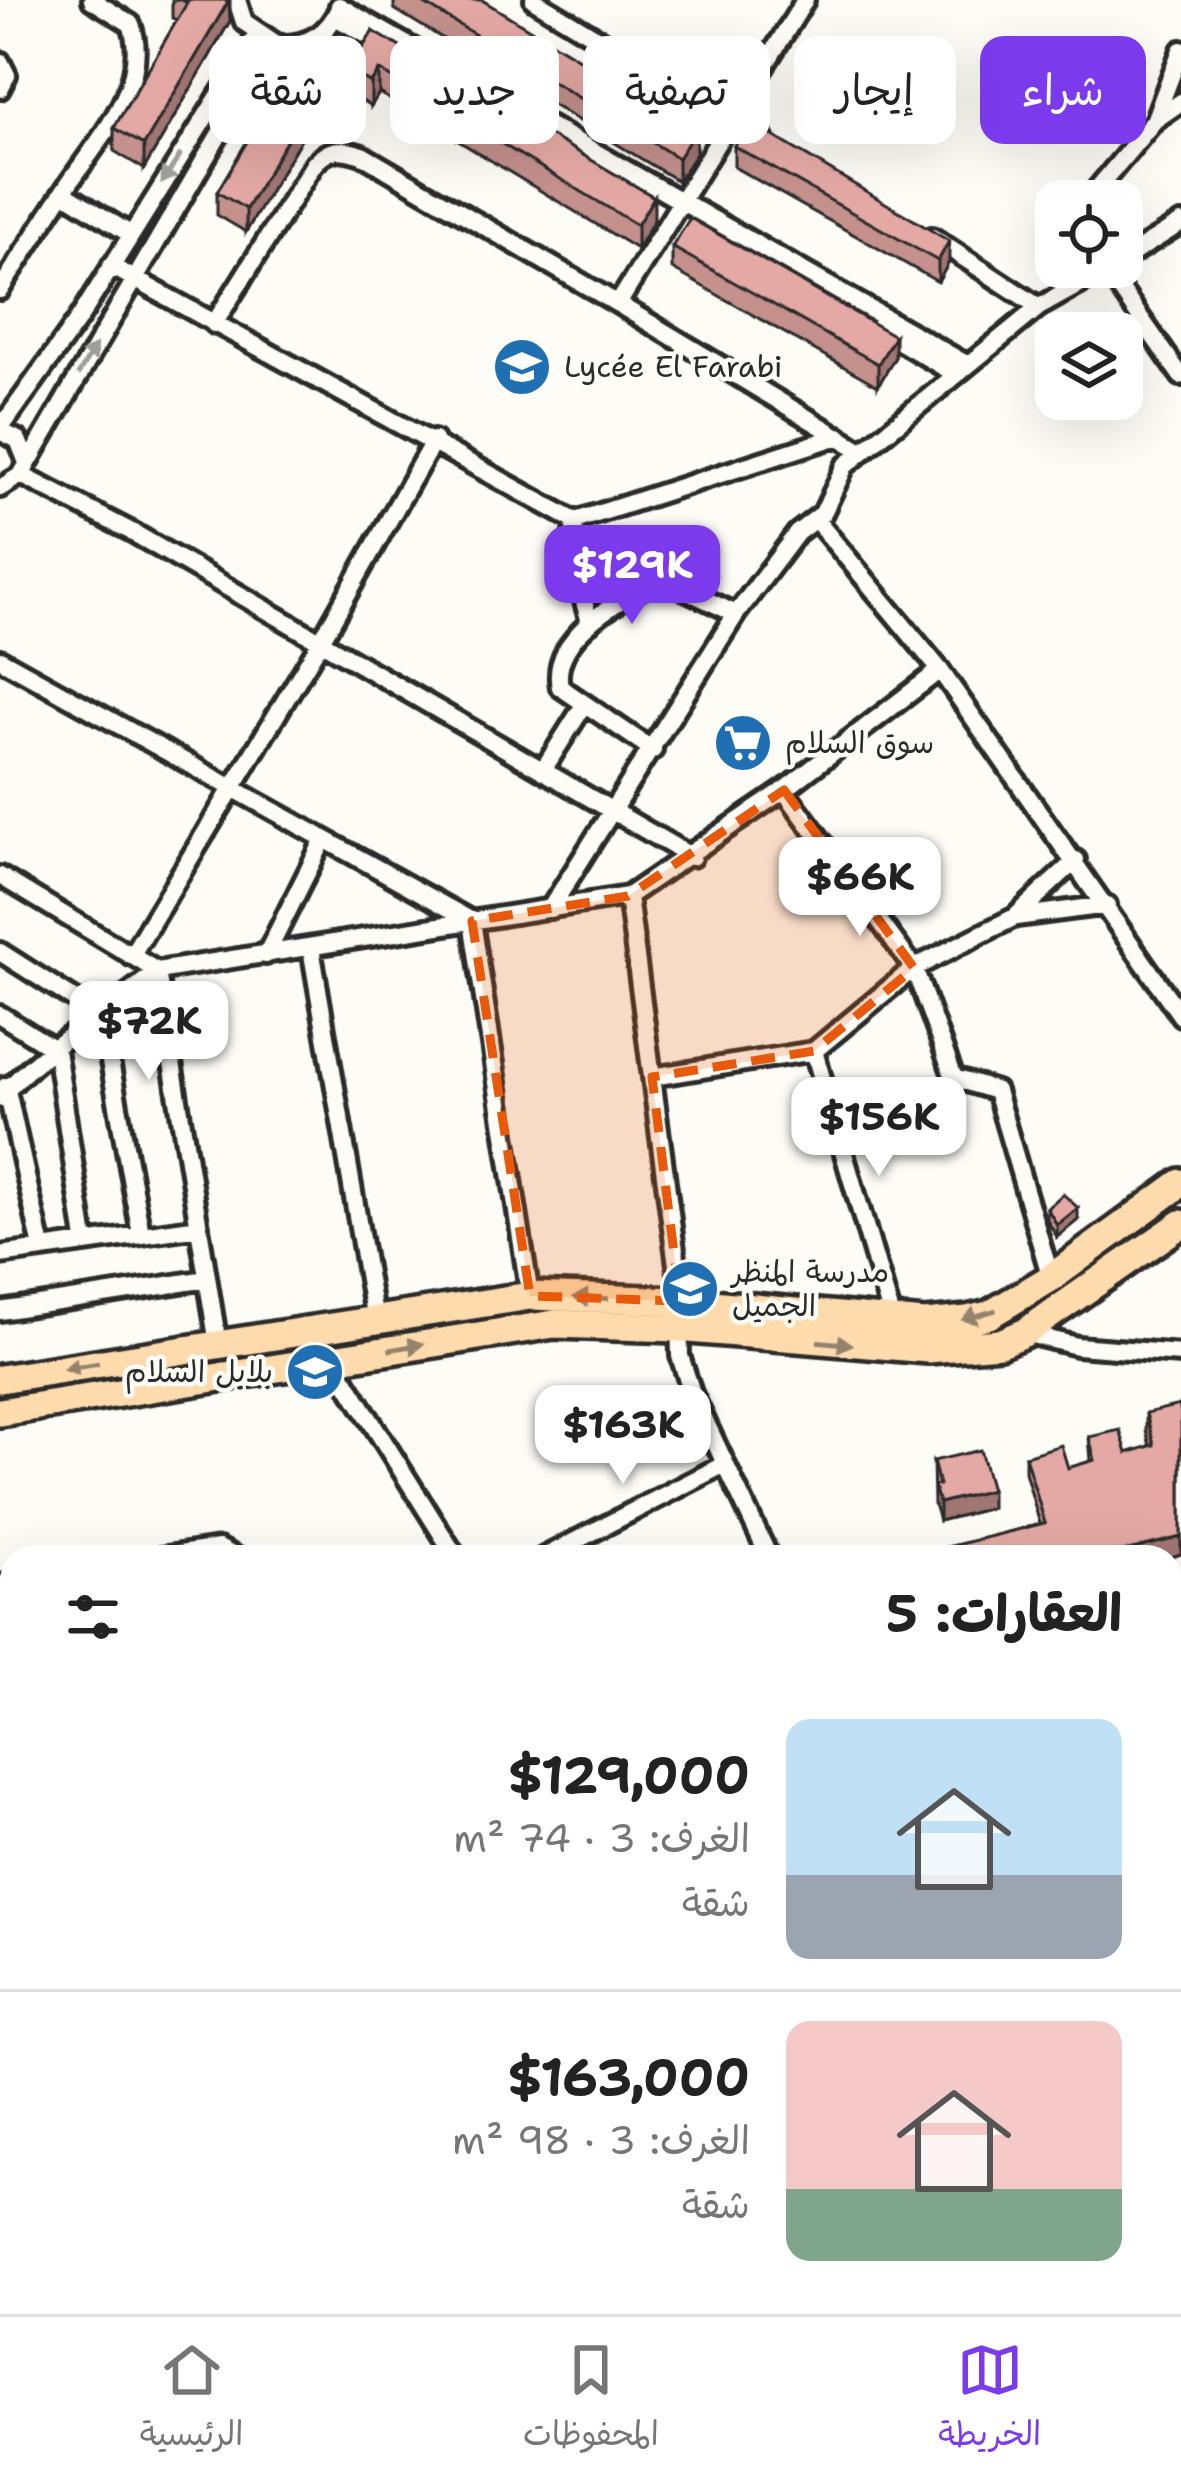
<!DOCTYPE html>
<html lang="ar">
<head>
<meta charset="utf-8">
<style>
  body { margin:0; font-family:"Shantell Sans","Playpen Sans Arabic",sans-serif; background:#f6f6f6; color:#222; direction:rtl; height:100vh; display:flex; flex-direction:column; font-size:45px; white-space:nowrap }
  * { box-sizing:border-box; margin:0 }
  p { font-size:39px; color:#767676 }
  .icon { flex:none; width:66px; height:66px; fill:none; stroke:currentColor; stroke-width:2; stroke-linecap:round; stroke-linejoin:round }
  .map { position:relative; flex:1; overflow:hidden; direction:ltr }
  .details { position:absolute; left:0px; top:1545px; width:1182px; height:771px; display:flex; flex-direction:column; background:#fff; border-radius:36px 36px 0 0; box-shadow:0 12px 48px #0002; direction:rtl }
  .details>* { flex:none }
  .banner { position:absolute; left:36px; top:36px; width:1110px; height:108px; direction:rtl; display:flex; gap:24px }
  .buttons { position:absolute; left:1035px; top:180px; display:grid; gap:24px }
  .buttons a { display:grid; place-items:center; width:108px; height:108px; border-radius:24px; background:#fff; box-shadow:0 12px 48px #0002; font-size:60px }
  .price { position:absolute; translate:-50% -102px; padding:0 27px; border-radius:24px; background:#fff; color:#222; font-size:39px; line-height:78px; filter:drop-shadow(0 3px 6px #0008) }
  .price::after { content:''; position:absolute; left:50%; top:72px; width:36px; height:27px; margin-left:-18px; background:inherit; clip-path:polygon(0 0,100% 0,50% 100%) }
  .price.selected { background:#7c3aed; color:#fff }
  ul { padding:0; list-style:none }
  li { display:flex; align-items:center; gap:36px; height:300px; padding:0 60px }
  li+li { border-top:3px solid #e0e0e0 }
  li span { display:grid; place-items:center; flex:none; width:336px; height:240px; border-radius:24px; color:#555 }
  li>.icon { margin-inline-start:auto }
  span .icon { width:144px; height:144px; fill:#fffc; stroke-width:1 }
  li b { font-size:51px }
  h2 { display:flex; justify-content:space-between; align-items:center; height:144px; padding:0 60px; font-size:51px }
  .chip { padding:0 42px; border-radius:24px; background:#fff; box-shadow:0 12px 48px #0002; font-size:42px; line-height:108px }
  .chip.selected { background:#7c3aed; color:#fff }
  .menu { display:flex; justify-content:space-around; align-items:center; height:168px; border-top:3px solid #e0e0e0; background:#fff; font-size:33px; color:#767676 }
  .menu a { display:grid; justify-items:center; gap:6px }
  .menu .selected { color:#7c3aed }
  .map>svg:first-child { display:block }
</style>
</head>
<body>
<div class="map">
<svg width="1181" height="2314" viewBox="0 0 1181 2314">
  <rect width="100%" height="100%" fill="#fdfcf7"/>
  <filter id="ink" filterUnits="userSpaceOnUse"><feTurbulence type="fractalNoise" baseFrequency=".00833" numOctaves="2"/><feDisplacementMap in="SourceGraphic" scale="24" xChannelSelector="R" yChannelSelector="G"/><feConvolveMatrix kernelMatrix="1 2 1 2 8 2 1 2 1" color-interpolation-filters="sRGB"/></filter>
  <g filter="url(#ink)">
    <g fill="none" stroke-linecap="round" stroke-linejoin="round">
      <defs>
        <path id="minor" d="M237 0 244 22 278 45C307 46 328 35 339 8
          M534 0 764 139
          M339 6 966 364
          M335 17 387 46
          M0 61 7 75 0 89
          M1155 120 1181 102
          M63 192C94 144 153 84 131 24L92 0
          M1087 201 1154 121 1181 50
          M932 237 1039 307
          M1122 260 1181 223
          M111 266 575 521 839 436
          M1105 267 1181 376
          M0 290 63 192 130 234
          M618 304 862 451
          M214 324 314 164C330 147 340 148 362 155L618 304 805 0
          M877 328 954 373
          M0 429 80 317 257 35
          M0 431 18 440 26 460
          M21 475 132 532 692 857
          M0 488 21 475 230 116 278 45
          M816 520 940 670 1181 1016
          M575 521 572 558 590 623
          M0 659 472 921 530 1296
          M653 750 560 687C549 636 622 599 660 578L736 614
          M543 770 584 705
          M784 790 914 968 954 1078 996 1091 1051 1278
          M0 876 157 971 218 1344
          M628 896 678 1273 680 1356 692 1393 769 1557
          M550 909 736 614 797 533 823 513 845 466 1039 307 1111 267
          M1016 917 1107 905
          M311 948 375 1320
          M0 952 102 1017 141 1234
          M266 955 324 839
          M131 956 321 641 434 440
          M0 1015 56 1050 85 1240
          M814 1051 893 1321
          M652 1077 814 1051 914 968 1015 917 1076 860
          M6 1086 42 1248
          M0 1098C42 1048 106 1014 157 971L628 896 784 790 940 670
          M0 1255 199 1227
          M0 1311 207 1279
          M1024 1333 1077 1346 1181 1354
          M332 1359 456 1557
          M160 1557 219 1548 236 1557
          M544 1557 725 1464
          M0 1585 12 1583
          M0 1713 12 1715
          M1170 1743 1181 1740
          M1170 1876 1181 1869
          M1170 1952 1181 1945
          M618 2304 623 2314
          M83 2309 116 2304
          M381 2314 430 2304"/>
        <path id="tertiary" d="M1170 1601 1181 1599
          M0 1878 12 1875"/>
        <path id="primary" d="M0 1379 530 1296 680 1301 925 1324 967 1320 989 1315 1051 1278 1181 1183
          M0 1412 554 1324 677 1328 928 1349 1000 1343 1024 1333 1181 1224"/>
        <path id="trunk" d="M1170 2124 1181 2117
          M1170 2167 1181 2160
          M773 2314 808 2304
          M876 2314 891 2304
          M941 2314 955 2304
          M973 2314 986 2304"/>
      </defs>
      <use href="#minor" stroke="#2b2b2b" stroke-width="26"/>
      <use href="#tertiary" stroke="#2b2b2b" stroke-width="30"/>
      <use href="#primary" stroke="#2b2b2b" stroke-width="36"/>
      <use href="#trunk" stroke="#2b2b2b" stroke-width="36"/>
      <use href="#minor" stroke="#fdfcf7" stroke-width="16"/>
      <use href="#tertiary" stroke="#fdfcf7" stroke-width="21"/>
      <use href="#primary" stroke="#fedbac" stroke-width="27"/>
      <use href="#trunk" stroke="#fedbac" stroke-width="27"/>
    </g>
    <path fill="#c4918d" stroke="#2b2b2b" stroke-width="3" d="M172 0H230V21L144 169 114 151V128L177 20 172 18Z
      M394 0H482L696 153 678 181 394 9Z
      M373 31 654 220 637 249 379 93 371 106 349 93 336 114 321 105 246 232 217 215V192L305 44 349 70Z
      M734 146 949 262 938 282 734 167Z
      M672 247 895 357 878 386 672 269Z
      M1047 1208 1078 1220 1057 1237 1047 1220Z
      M1146 1413H1181V1554L1170 1557H907L1040 1524 1025 1472V1456L1068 1468 1091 1461 1089 1437 1127 1453 1150 1446 1146 1430Z
      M933 1461 991 1508 939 1521 934 1504Z"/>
    <path fill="#a07673" stroke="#2b2b2b" stroke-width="3" d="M229 0 230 21 144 169V145Z
      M349 70V93L336 114V91Z
      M379 70V93L371 106V83Z
      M321 82V105L246 232V209Z
      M696 130V153L678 181V158Z
      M654 197V220L637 249V225Z
      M949 241V262L938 282V261Z
      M895 336V357L878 386V364Z
      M1078 1208V1220L1057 1237V1225Z
      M991 1490V1508L939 1521V1503Z
      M1181 1537V1554L1170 1557H1100Z
      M1178 1654V1668L1170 1670V1657Z
      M1181 1708V1721L1170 1724V1711Z
      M1181 1833V1845L1170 1851V1840Z
      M1181 1909V1921L1170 1927V1916Z
      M1181 1985V1997L1170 2003V1991Z
      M261 2304H303L268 2314H226Z"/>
    <path fill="#e4a9a4" stroke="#2b2b2b" stroke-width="3" d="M182 0H229L144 145 114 128 187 3Z
      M418 0H482L696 130 678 158Z
      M373 31 654 197 637 225 379 70 371 83 349 70Z
      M305 44 349 70 336 91 321 82 246 209 217 192Z
      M748 121 949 241 938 261 734 146Z
      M690 218 895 336 878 364 672 247Z
      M1063 1194 1078 1208 1057 1225 1047 1208Z
      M1179 1405 1181 1413V1537L1100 1557H907L1045 1523 1025 1456 1061 1445 1068 1468 1095 1460 1089 1437 1120 1430 1127 1453 1154 1445 1146 1413Z
      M980 1450 991 1490 939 1503 934 1486 939 1485 933 1461Z
      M1181 1615V1657L1178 1654 1170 1657V1618Z
      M1181 1679V1708L1170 1711V1680L1173 1682Z
      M1181 1791V1833L1170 1840V1798Z
      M1181 1872V1909L1170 1916V1875H1177Z
      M1181 1947V1985L1170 1991V1951H1177Z
      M1181 2289V2314H1151L1163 2304H1170V2298Z
      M261 2304 226 2314H25L118 2304Z"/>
    <defs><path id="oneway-solid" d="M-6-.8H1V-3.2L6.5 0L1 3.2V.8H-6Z" transform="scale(3)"/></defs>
    <g fill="#9e9e9b">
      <use href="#oneway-solid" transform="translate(171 169) rotate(123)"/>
      <use href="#oneway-solid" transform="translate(87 360) rotate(-59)"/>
    </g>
    <g fill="#94836c">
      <use href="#oneway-solid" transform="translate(591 1298) rotate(-178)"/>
      <use href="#oneway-solid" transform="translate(979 1315) rotate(164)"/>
      <use href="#oneway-solid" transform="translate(835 1343) rotate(5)"/>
      <use href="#oneway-solid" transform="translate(406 1347) rotate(-10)"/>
      <use href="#oneway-solid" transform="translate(81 1366) rotate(171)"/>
    </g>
  </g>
  <path fill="#e8590c" fill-opacity="0.2" stroke="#e8590c" stroke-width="9" stroke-dasharray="24 15" stroke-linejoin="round" d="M784 790 914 968 814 1051 652 1077 680 1301 530 1296 472 921 628 896Z"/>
  <defs>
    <symbol id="school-disc" viewBox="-11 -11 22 22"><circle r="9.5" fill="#1f6fb2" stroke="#fdfcf7"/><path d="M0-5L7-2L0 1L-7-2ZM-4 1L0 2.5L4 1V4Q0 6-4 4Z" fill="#fff"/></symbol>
    <symbol id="supermarket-disc" viewBox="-11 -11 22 22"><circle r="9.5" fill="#1f6fb2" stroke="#fdfcf7"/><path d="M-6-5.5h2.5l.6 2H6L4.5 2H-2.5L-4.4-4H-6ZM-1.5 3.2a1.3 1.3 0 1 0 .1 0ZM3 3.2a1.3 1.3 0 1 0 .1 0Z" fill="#fff"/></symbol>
    <symbol id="university-disc" viewBox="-11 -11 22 22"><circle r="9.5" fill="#1f6fb2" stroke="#fdfcf7"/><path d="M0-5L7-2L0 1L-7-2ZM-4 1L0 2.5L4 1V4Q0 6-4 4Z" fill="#fff"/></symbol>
  </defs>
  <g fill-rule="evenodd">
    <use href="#school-disc" x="489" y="334" width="66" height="66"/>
    <use href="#supermarket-disc" x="710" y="710" width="66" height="66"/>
    <use href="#school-disc" x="657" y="1256" width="66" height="66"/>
    <use href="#university-disc" x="282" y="1339" width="66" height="66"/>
  </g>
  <g text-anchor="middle" stroke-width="9" stroke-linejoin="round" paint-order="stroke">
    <g font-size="30" fill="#2b2b2b" stroke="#fdfcf7" text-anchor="start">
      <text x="564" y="377">Lycée El Farabi</text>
      <text x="785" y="753">سوق السلام</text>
      <text x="732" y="1282">مدرسة المنظر<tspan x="732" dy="34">الجميل</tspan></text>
      <text x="273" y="1382" text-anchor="end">بلابل السلام</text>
    </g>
  </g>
</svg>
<div class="buttons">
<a><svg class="icon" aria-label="locate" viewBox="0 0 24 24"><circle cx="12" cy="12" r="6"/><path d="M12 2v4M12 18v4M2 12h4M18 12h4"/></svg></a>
<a><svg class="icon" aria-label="layers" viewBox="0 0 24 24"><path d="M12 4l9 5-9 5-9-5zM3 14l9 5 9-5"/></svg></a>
</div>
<b class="price selected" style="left:632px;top:627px">$129K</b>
<b class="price" style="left:860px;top:939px">$66K</b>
<b class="price" style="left:149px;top:1083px">$72K</b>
<b class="price" style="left:879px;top:1179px">$156K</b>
<b class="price" style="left:623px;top:1487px">$163K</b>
<div class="banner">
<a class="chip selected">شراء</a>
<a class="chip">إيجار</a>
<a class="chip">تصفية</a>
<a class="chip">جديد</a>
<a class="chip">شقة</a>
</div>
<section class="details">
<h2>العقارات: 5<svg class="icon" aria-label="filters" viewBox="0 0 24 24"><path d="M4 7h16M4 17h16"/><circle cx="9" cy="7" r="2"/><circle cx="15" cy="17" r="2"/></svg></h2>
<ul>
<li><span style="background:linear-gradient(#bfe0f5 65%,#9aa5b1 0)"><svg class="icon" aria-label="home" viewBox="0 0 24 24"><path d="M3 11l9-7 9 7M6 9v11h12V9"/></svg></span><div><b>$129,000</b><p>الغرف: 3 · 74 m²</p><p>شقة</p></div></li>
<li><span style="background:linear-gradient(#f6c9c9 70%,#7fa58c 0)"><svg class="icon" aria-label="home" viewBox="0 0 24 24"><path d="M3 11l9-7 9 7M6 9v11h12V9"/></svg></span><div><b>$163,000</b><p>الغرف: 3 · 98 m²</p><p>شقة</p></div></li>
</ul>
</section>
</div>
<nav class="menu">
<a class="selected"><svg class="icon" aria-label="map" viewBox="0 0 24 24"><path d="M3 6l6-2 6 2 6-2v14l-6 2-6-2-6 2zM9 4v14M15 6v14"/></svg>الخريطة</a>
<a><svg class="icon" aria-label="saved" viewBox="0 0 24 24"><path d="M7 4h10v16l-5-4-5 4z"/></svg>المحفوظات</a>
<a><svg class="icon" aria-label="home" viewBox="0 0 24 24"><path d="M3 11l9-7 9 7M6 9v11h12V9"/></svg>الرئيسية</a>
</nav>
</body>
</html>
